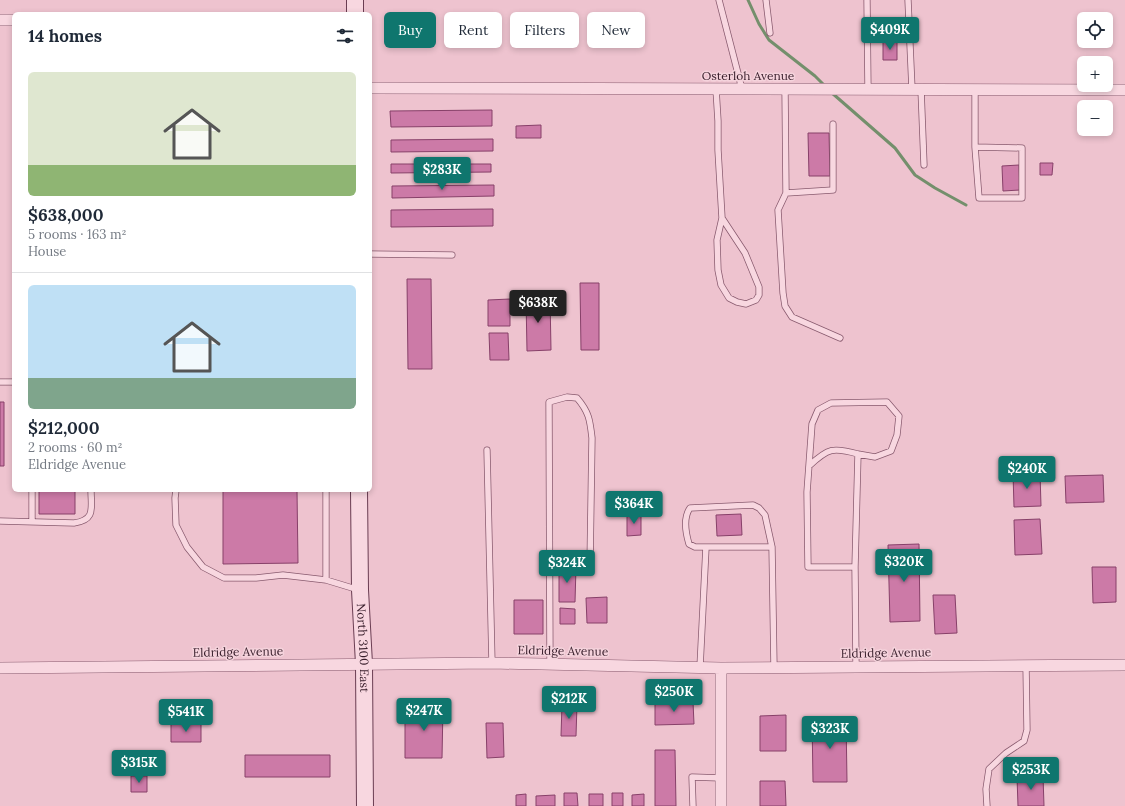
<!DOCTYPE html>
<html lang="en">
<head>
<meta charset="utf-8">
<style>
  body { margin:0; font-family:Lora,serif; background:#f2f2f3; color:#1f2937; height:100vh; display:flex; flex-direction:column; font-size:15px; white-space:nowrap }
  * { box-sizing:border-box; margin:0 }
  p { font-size:13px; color:#747a83 }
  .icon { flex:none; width:22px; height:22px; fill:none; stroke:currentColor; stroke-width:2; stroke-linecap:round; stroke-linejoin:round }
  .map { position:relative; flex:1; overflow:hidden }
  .sheet { position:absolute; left:12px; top:12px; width:360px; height:480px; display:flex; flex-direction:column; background:#fff; border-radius:6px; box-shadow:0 2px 6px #0003 }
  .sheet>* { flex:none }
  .top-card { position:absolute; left:384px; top:12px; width:380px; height:36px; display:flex; gap:8px }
  .fabs { position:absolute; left:1077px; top:12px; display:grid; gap:8px }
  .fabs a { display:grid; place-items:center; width:36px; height:36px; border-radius:6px; background:#fff; box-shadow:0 2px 6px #0003; font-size:20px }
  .price { position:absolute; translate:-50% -34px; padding:0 9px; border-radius:4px; background:#0f766e; color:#fff; font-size:13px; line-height:26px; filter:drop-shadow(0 1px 2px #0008) }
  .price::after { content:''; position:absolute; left:50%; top:24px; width:12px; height:9px; margin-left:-6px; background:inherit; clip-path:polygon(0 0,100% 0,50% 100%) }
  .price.current { background:#222; color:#fff }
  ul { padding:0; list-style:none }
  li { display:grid; align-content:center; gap:8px; height:212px; padding:0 16px }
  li+li { border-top:1px solid #e0e1e3 }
  li span { display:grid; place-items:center; height:124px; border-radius:6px; color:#555 }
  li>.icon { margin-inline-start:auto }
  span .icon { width:72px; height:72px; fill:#fffc; stroke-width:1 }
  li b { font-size:17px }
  h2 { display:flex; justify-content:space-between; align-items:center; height:48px; padding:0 16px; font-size:17px }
  .chip { padding:0 14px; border-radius:6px; background:#fff; box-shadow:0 2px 6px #0003; font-size:14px; line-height:36px }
  .chip.current { background:#0f766e; color:#fff }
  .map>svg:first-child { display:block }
</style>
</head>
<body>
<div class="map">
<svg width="1125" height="806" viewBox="0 0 1125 806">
  <rect width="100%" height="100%" fill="#eec3cf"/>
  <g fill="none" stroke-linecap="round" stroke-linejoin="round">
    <path stroke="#748f6c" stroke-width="3" d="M748 0 759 24 769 40 815 76 825 86
      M832 93 895 148 915 175 935 188 966 205"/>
  </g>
  <path fill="#cc7aa7" stroke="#874069" d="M883 42H897V60H883Z
    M492 110V126L391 127 390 111Z
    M541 125V138H516V126Z
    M808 133H829L830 176H809Z
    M493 139V151L391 152V140Z
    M1040 163H1053L1052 175H1040Z
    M391 164H491V172L391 173Z
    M1019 165 1020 190 1003 191 1002 166Z
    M494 185V196L392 198V186Z
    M493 209V226L391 227V210Z
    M407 279H431L432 369H408Z
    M580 283H599V350H581Z
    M550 298 551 350 527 351 526 299Z
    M510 299V326H488V300Z
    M489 333H508L509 360H490Z
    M0 402H4V466H0Z
    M1013 473H1040L1041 506 1014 507Z
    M1103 475 1104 502 1066 503 1065 476Z
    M39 490H75V514H39Z
    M223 490H297L298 563 223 564Z
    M741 514 742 535 717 536 716 515Z
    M627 515H641V535L627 536Z
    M1040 519 1042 554 1015 555 1014 520Z
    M919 544 920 621 890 622 888 545Z
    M559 567H576L575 602H559Z
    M1092 567H1116V602L1093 603Z
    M933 595H955L957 633 935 634Z
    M607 597V623H587L586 598Z
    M514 600H543V634H514Z
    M560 608 575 609V624H560Z
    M655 702H693L694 724 655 725Z
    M562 704H577L576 736H561Z
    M405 706H443L442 758H405Z
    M786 715V751H760V716Z
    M812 718H846L847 782H813Z
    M486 723H503L504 757 487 758Z
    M171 724H201V742H171Z
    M655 750H675L676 806H655Z
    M245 755H330V777H245Z
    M131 776H147V792H131Z
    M1043 776 1044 806H1018L1017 777Z
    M760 781H785L786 806H760Z
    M564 793H577L578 806H564Z
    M612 793H623V806H612Z
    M526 794V806H516V795Z
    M589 794H603V806H589Z
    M644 794V806H632V795Z
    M555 795V806H536V796Z"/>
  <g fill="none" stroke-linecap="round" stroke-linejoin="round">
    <defs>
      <path id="service" d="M719 0 742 89
        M766 0 770 33
        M867 0 868 89
        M908 0 912 89
        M716 89 718 121V150L722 218
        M785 89 786 193
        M921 89 924 165
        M975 90V147
        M833 124V190L786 193 778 210 783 293 785 306 792 317 840 338
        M975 147 1022 148V198H979Z
        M722 218 745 253 759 287V295L756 300 746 304 737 302 729 298 721 285 718 270 717 240Z
        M370 254 452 255
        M0 382H14
        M487 450 492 663
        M809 466C828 448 833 447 858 454
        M176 490 175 498 176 525 187 547 203 567 224 578H256L283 575 326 580 359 590
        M326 490V580
        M753 505 759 508 765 515 772 547H695L689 544C686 534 683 518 690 508Z
        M0 521 74 523C96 520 91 508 91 490
        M32 522V490
        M772 547 774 667
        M855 567H808L807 492 812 424 818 410 831 403 887 402 899 416 897 435 891 451 875 457 858 454 855 567 856 666
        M550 664 549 402 567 397 577 398C589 412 590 420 592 438L590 565
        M700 667 706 547
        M693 806 692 777 721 778
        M987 806 986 789 989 769 1006 753 1024 741 1027 730 1026 665"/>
      <path id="minor" d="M0 20H14
        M370 88 1125 90
        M0 668 492 663 721 668 1125 665
        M721 806V668"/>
      <g id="secondary">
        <path d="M355 0V14"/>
        <path id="s1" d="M359 490 360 590 364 664 365 806"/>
      </g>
    </defs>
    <use href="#service" stroke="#885a6e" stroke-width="7"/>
    <use href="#minor" stroke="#885a6e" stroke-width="12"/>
    <use href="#secondary" stroke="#6a3d52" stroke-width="18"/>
    <use href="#service" stroke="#f8d7e0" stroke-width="5.5"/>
    <use href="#minor" stroke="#f8d7e0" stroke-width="11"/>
    <use href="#secondary" stroke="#f8d7e0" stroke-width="16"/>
  </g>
  <g text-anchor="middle" stroke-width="3" stroke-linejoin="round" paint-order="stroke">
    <g font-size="12" fill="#381e2b" stroke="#f5d3dc">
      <text x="748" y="80">Osterloh Avenue</text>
      <text dy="4" stroke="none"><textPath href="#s1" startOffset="158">North 3100 East</textPath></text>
      <text transform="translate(563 651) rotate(1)" y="4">Eldridge Avenue</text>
      <text transform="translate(238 652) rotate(-1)" y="4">Eldridge Avenue</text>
      <text transform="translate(886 653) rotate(-1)" y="4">Eldridge Avenue</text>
    </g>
  </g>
</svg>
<div class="fabs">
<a><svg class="icon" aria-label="locate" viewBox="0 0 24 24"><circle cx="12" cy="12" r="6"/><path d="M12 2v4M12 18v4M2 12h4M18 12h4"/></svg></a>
<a>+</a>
<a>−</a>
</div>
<b class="price" style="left:890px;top:51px">$409K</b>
<b class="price" style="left:442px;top:191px">$283K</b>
<b class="price current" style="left:538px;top:324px">$638K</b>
<b class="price" style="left:1027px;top:490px">$240K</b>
<b class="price" style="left:634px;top:525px">$364K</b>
<b class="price" style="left:904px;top:583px">$320K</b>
<b class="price" style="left:567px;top:584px">$324K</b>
<b class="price" style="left:674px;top:713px">$250K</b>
<b class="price" style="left:569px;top:720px">$212K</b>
<b class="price" style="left:424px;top:732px">$247K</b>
<b class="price" style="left:186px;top:733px">$541K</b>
<b class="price" style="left:830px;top:750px">$323K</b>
<b class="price" style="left:139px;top:784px">$315K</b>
<b class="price" style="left:1031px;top:791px">$253K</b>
<div class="top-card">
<a class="chip current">Buy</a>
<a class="chip">Rent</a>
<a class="chip">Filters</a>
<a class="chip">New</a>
</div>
<section class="sheet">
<h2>14 homes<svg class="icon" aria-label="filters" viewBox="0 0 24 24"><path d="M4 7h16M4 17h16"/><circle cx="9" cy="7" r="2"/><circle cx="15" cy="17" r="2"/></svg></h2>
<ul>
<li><span style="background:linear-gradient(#dfe7d0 75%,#8fb573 0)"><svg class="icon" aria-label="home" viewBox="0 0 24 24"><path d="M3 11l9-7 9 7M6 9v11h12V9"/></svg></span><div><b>$638,000</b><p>5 rooms · 163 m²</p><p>House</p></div></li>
<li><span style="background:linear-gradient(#bfe0f5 75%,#7fa58c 0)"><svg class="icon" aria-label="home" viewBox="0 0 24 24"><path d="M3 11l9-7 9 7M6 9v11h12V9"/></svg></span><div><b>$212,000</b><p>2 rooms · 60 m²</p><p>Eldridge Avenue</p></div></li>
</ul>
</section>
</div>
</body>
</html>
